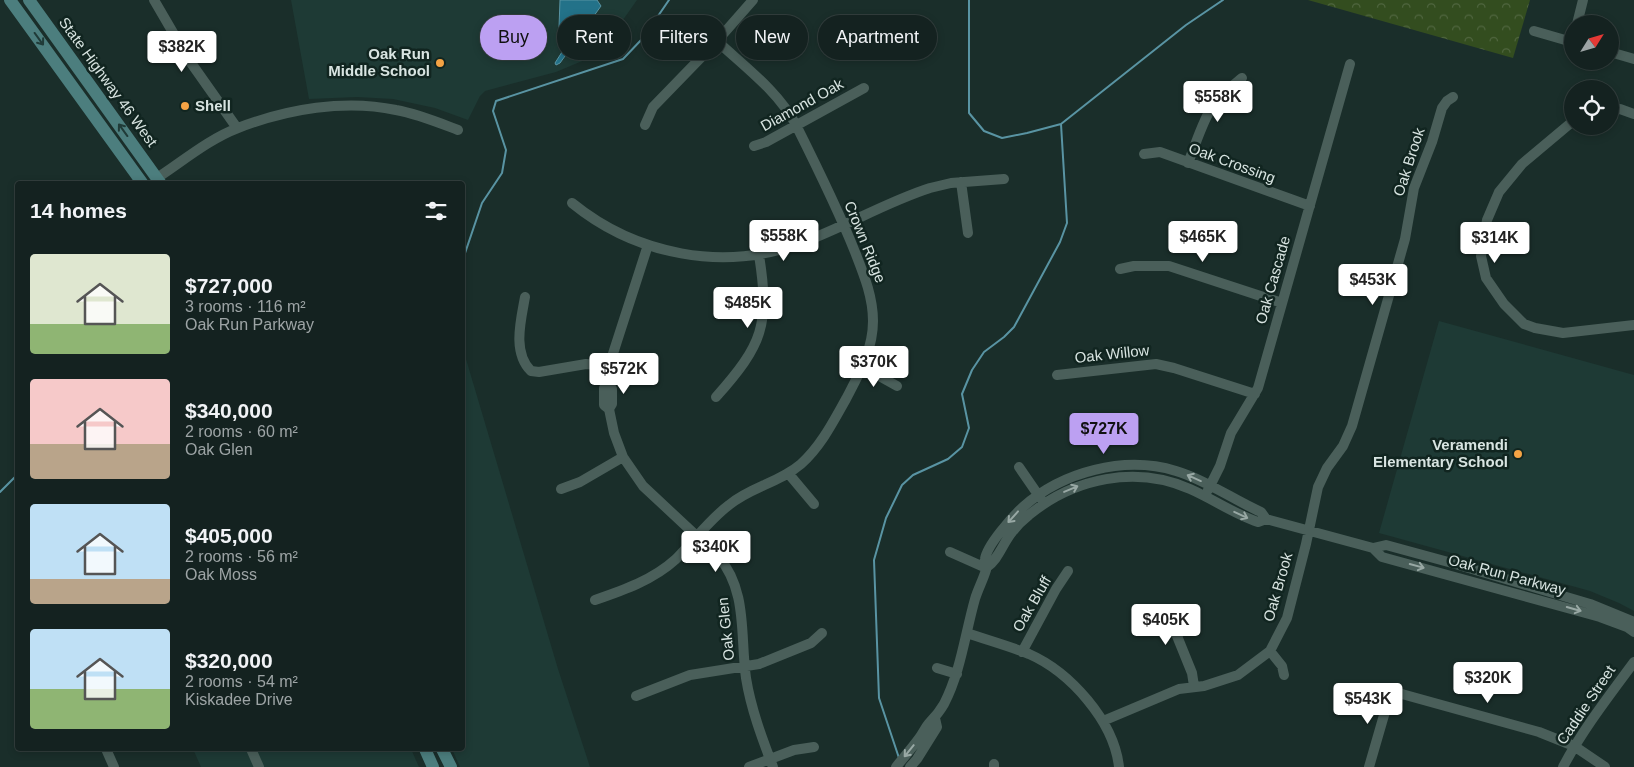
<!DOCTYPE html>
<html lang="en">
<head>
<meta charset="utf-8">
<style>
  body { margin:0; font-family:Arial,sans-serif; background:#1d2a29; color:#f1f3f6; height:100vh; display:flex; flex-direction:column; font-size:19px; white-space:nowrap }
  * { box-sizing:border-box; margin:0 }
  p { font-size:16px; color:#9da4a5 }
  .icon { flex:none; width:28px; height:28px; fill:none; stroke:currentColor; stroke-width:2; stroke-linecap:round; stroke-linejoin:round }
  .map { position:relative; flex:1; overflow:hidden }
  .sheet { position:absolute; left:15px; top:181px; width:450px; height:570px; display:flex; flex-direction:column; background:#142220; border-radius:5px; box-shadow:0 2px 8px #0003,0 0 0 1px #333f3e }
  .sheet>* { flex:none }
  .top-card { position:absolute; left:480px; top:15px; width:475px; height:45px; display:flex; gap:10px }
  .needle { width:32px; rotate:53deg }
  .controls { position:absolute; left:1564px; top:15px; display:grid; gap:10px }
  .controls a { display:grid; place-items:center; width:55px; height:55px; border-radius:50%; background:#142220; box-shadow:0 2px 8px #0003,0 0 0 1px #333f3e; font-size:25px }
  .price { position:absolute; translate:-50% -42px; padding:0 11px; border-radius:5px; background:#fff; color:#222; font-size:16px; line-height:32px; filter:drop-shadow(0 1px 2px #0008) }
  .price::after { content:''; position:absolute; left:50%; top:30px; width:15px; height:11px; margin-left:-8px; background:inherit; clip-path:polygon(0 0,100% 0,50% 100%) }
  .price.selected { background:#bca0f2; color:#111 }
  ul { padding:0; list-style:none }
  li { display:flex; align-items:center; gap:15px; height:125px; padding:0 15px }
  li span { display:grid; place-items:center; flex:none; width:140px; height:100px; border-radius:5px; color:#555 }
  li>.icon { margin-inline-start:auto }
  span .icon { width:60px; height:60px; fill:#fffc; stroke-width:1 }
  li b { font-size:21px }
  h2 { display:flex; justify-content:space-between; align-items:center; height:60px; padding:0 15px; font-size:21px }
  .tag { padding:0 18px; border-radius:22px; background:#142220; box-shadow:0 2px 8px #0003,0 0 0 1px #333f3e; font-size:18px; line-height:45px }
  .tag.selected { background:#bca0f2; color:#111 }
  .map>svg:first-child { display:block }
</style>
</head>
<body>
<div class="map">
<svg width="1634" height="767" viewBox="0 0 1634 767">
  <defs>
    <pattern id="forest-crowns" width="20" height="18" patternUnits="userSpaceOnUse" patternTransform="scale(1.25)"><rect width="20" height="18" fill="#334d1f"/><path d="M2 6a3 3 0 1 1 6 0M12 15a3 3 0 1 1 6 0" fill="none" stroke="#50663f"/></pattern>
  </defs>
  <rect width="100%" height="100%" fill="#1a2e2a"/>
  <path fill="#1e3a35" d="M291 0H637L599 54 556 72 485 91 480 96 468 120 435 108 393 99 357 97 309 99Z
    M1439 321 1634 375V611L1619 603 1590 591 1379 533Z
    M463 349 558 669 590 767H460L452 749H462Z
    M193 749H411L419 767H201Z"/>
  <path fill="url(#forest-crowns)" d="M1308 0H1530L1513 58Z"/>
  <path fill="#237289" stroke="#5994a3" d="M560 0H597L601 6 560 63 556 65 555 63 562 52 564 47 563 38 559 27Z"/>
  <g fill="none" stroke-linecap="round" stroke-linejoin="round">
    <path stroke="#5994a3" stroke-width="2" d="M969 0V113L984 131 1002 138 1027 133 1061 124 1186 25 1223 0
      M462 262 482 203 502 173 506 150 493 111 496 101 623 59 643 38 669 0
      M0 492 18 474
      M899 758 879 698 874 560 886 518 902 485 913 475 948 459 962 447 969 428 962 394 972 370 984 352 1004 337 1014 327 1060 242 1067 223 1061 124"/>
    <path stroke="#4a5f5a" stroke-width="10" d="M154 0 189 60 237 128
      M1577 24 1583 0
      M1534 31 1572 42
      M1610 52 1634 59
      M1610 110 1620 109 1634 114
      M1572 122 1522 164 1499 192 1487 220 1481 256 1486 278 1504 304 1524 324 1535 328 1563 333 1634 325
      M645 125 653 107 717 41 753 0
      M754 146 766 142 864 88
      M1144 154 1160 152 1310 206
      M1188 163C1196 144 1202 122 1213 105 1221 94 1232 86 1242 78
      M157 178C183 161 209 139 238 128 287 109 345 99 396 110 418 114 437 122 458 130
      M961 182 968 233
      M572 203C636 255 723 272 801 243 845 227 886 202 930 188L951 183 1004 179
      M648 245 609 366 608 382 612 389V404L609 409 614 433 623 457 643 486 718 556C748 591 740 635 746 678 751 709 762 738 773 767
      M1120 269 1134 266H1169L1282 303
      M525 297C521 320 512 352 531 371L539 372 586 364 609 366
      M863 367 897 386
      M1057 375 1156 364 1174 368 1255 394
      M608 382 604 388V405L609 409
      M716 397C763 344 770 325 759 255
      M1019 467 1041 499
      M788 473 814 504
      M561 489 580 482 623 457
      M1208 490 1220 466 1231 433 1258 388 1350 64
      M1373 548 1386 545 1452 563 1590 604 1634 622
      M950 552 986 568
      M986 568C996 561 1000 551 1006 541 1012 531 1020 522 1029 515 1074 478 1136 465 1190 489 1213 499 1234 514 1258 522L1266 519 1373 548 1382 557 1600 617 1627 627 1634 632
      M595 600C624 590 653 580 676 559 694 541 709 520 729 505 750 487 779 483 801 464 821 446 833 422 846 399 859 374 873 350 873 321 873 297 864 275 855 252 838 209 817 167 796 125 778 91 745 67 717 41
      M1193 622 1184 627 1177 636 1192 673 1194 686
      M967 633C987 640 1009 646 1029 654 1070 672 1114 721 1119 767
      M1270 651 1282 666 1284 675
      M1022 652 1056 589 1068 571
      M937 668 957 674
      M636 696 690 675 759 664 811 643 822 633
      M1103 721 1179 689 1204 686 1238 675 1270 651 1287 618 1306 544 1318 487 1327 468 1343 446 1352 426 1405 239 1414 188 1432 142 1442 108 1447 101 1453 97
      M106 749 114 767
      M251 749 259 767
      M749 767 794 750 814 747
      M896 767C904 757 912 748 920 737 923 733 926 726 930 722 936 716 940 711 944 704 961 671 965 634 975 599 978 589 983 580 986 570 987 566 984 563 985 559 987 545 1012 517 1023 507 1062 472 1124 455 1176 471 1206 480 1232 499 1261 512L1266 519
      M910 767 917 759 937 727 935 718
      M994 767V764
      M1369 767 1391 691 1539 732 1574 746 1605 767
      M1563 767C1583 729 1609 696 1634 662"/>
    <path stroke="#4c7e7e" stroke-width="12" d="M10 0 143 184
      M29 0 161 184
      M425 749 433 767
      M442 749 451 767"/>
  </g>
  <defs><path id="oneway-shaft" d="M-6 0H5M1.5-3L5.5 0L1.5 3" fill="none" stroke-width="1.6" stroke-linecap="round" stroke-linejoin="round" transform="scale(1.25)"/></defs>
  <g stroke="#203b38">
    <use href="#oneway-shaft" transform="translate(39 39) rotate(54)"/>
    <use href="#oneway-shaft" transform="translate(123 130) rotate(-126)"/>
  </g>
  <g stroke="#98a8a4">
    <use href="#oneway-shaft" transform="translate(1194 478) rotate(-156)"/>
    <use href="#oneway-shaft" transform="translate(1071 489) rotate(-23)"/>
    <use href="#oneway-shaft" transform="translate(1241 515) rotate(25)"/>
    <use href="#oneway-shaft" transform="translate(1013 517) rotate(132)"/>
    <use href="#oneway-shaft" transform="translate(1417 566) rotate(15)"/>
    <use href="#oneway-shaft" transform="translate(1574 609) rotate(16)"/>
    <use href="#oneway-shaft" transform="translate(909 751) rotate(129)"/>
  </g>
  <g fill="#f4a344" stroke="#112520" stroke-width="2">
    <circle cx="440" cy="63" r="5"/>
    <circle cx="185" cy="106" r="5"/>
    <circle cx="1518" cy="454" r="5"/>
  </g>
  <g text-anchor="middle" stroke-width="5" stroke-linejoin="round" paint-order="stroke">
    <g font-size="15" font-weight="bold" fill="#d8e4e1" stroke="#112520" text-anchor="end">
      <text x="430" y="59">Oak Run<tspan x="430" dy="17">Middle School</tspan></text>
      <text x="195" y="111" text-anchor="start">Shell</text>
      <text x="1508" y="450">Veramendi<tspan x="1508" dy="17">Elementary School</tspan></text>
    </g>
    <g font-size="15" fill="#d8e4e1" stroke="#112520">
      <text transform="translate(108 82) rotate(54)" y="5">State Highway 46 West</text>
      <text transform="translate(802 105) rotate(-29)" y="5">Diamond Oak</text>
      <text transform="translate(1409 162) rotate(-72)" y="5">Oak Brook</text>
      <text transform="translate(1232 163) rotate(20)" y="5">Oak Crossing</text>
      <text transform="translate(865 242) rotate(68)" y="5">Crown Ridge</text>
      <text transform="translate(1273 280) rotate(-74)" y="5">Oak Cascade</text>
      <text transform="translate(1112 354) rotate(-6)" y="5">Oak Willow</text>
      <text transform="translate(1507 575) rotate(15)" y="5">Oak Run Parkway</text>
      <text transform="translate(1278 587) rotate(-74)" y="5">Oak Brook</text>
      <text transform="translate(1032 604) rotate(-60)" y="5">Oak Bluff</text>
      <text transform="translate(726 629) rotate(-96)" y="5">Oak Glen</text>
      <text transform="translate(1586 705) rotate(-56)" y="5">Caddie Street</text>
    </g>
  </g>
</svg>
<div class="controls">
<a><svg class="needle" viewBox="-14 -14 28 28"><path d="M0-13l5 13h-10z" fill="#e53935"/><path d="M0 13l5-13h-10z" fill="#9da4a5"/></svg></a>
<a><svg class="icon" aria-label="locate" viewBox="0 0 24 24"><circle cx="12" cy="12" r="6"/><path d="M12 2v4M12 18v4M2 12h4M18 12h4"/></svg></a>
</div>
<b class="price" style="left:182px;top:73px">$382K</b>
<b class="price" style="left:1218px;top:123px">$558K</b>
<b class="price" style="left:784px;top:262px">$558K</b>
<b class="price" style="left:1203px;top:263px">$465K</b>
<b class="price" style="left:1495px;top:264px">$314K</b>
<b class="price" style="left:1373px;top:306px">$453K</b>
<b class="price" style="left:748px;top:329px">$485K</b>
<b class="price" style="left:874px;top:388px">$370K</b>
<b class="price" style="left:624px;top:395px">$572K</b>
<b class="price selected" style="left:1104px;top:455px">$727K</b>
<b class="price" style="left:716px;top:573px">$340K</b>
<b class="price" style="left:1166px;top:646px">$405K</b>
<b class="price" style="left:1488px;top:704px">$320K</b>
<b class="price" style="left:1368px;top:725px">$543K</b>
<div class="top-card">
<a class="tag selected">Buy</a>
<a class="tag">Rent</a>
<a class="tag">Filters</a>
<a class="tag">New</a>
<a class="tag">Apartment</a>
</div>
<section class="sheet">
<h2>14 homes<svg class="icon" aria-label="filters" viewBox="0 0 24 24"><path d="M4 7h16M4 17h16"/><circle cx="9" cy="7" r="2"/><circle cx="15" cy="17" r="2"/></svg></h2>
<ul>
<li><span style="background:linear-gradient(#dfe7d0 70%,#8fb573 0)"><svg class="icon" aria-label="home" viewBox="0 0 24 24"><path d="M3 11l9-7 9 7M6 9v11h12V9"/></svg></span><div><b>$727,000</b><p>3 rooms · 116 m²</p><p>Oak Run Parkway</p></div></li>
<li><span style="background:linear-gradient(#f6c9c9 65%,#b9a48a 0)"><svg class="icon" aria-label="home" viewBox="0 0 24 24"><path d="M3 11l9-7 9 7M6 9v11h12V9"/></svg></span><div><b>$340,000</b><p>2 rooms · 60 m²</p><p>Oak Glen</p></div></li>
<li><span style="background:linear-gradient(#bfe0f5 75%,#b9a48a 0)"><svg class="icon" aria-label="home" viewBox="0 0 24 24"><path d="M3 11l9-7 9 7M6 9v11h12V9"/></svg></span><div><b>$405,000</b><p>2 rooms · 56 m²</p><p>Oak Moss</p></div></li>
<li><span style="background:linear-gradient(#bfe0f5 60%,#8fb573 0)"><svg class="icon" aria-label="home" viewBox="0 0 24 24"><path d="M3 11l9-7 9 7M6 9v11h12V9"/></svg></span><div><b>$320,000</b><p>2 rooms · 54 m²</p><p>Kiskadee Drive</p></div></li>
</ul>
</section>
</div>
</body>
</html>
